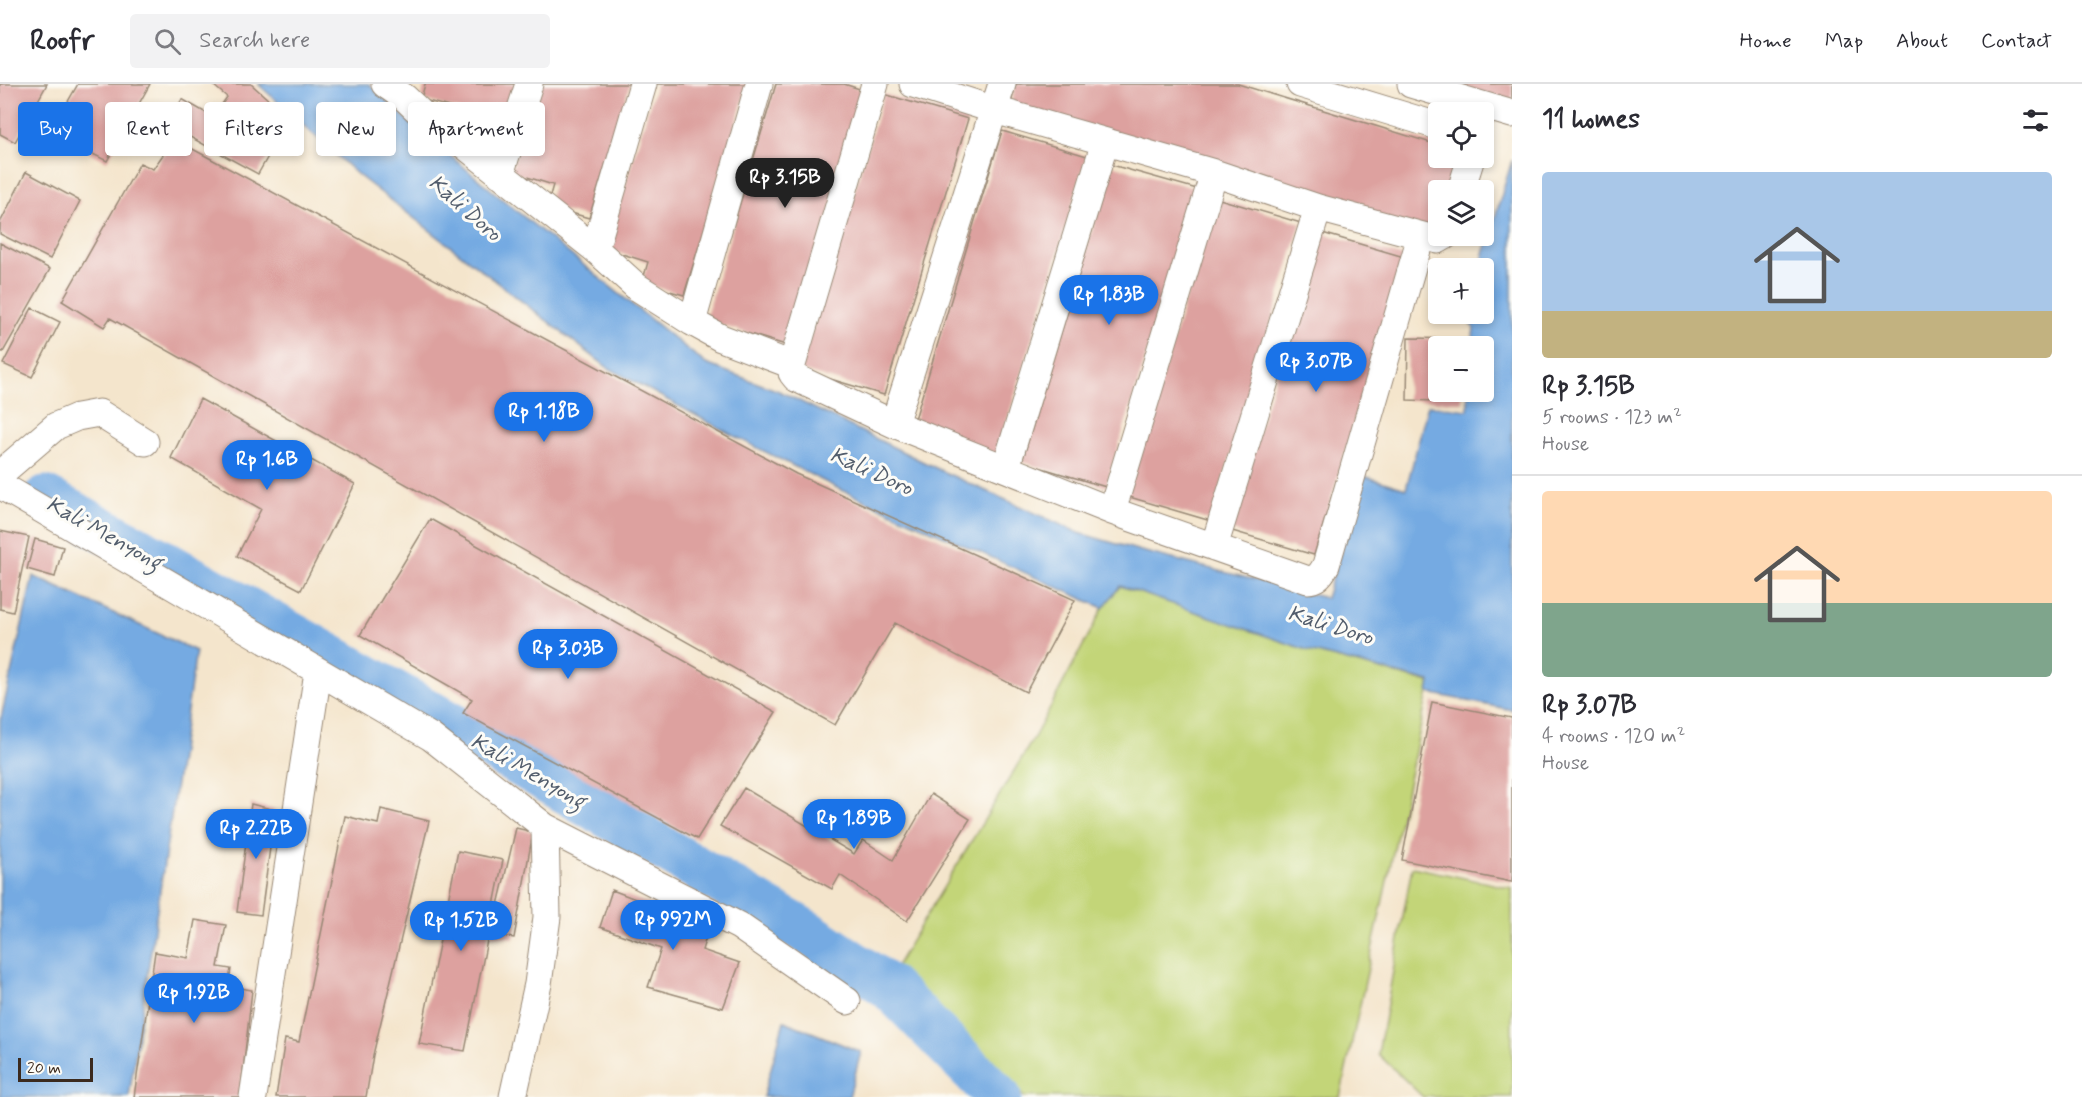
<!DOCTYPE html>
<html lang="en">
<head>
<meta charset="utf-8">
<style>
  body { margin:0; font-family:Mynerve,sans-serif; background:#f2f2f3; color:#2b2b33; height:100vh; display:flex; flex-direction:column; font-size:22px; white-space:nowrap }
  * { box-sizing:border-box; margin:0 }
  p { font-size:20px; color:#7c7c81 }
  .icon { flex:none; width:33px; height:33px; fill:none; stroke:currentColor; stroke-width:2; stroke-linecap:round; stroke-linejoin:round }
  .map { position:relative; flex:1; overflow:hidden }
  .panel { display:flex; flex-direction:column; background:#fff; width:570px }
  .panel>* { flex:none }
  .banner { position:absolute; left:18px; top:18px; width:570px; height:54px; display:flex; gap:12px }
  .controls { position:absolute; left:1428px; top:18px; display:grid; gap:12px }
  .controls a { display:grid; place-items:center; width:66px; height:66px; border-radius:6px; background:#fff; box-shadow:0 3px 9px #0003; font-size:30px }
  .scale { position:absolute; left:18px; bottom:15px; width:75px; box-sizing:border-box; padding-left:6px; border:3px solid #3b2a1e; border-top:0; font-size:16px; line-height:21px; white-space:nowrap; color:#3b2a1e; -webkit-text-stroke:4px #fdfcf7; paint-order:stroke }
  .price { position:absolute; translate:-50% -51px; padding:0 14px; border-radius:21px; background:#1a73e8; color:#fff; font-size:20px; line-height:39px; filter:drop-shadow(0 2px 3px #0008) }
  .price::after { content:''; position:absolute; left:50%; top:36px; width:18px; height:14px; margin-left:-9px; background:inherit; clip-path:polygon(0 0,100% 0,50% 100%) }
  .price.selected { background:#222; color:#fff }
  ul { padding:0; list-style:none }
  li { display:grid; align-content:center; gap:12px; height:318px; padding:0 30px }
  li+li { border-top:2px solid #e1e1e2 }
  li span { display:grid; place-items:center; height:186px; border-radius:6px; color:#555 }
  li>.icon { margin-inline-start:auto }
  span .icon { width:108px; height:108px; fill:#fffc; stroke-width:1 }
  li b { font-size:26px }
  h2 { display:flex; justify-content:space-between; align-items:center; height:72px; padding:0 30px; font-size:26px }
  .chip { padding:0 21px; border-radius:6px; background:#fff; box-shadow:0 3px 9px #0003; font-size:21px; line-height:54px }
  .chip.selected { background:#1a73e8; color:#fff }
  header { display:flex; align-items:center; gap:36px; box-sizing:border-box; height:84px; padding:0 30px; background:#fff; border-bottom:2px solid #e1e1e2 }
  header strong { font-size:28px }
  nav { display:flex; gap:33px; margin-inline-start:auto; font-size:21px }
  .search { width:420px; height:54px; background:#f2f2f3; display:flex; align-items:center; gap:15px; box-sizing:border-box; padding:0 21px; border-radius:6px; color:#7c7c81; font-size:22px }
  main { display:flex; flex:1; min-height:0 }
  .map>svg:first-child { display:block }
</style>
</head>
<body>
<header>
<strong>Roofr</strong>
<div class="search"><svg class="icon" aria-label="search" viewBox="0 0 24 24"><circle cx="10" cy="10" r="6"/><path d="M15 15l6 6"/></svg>Search here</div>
<nav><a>Home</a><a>Map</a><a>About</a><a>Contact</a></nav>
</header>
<main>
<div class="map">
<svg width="1512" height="1013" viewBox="0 0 1512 1013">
  <rect width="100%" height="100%" fill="#fdfcf7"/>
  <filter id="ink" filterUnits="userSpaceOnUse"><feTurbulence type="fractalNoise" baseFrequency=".0167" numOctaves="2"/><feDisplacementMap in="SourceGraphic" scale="12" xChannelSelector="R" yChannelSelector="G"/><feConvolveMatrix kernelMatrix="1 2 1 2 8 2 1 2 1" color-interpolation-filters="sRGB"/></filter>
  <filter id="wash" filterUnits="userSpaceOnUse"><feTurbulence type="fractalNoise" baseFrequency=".008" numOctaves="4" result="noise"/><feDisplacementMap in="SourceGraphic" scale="24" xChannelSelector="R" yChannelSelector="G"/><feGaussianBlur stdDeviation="1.35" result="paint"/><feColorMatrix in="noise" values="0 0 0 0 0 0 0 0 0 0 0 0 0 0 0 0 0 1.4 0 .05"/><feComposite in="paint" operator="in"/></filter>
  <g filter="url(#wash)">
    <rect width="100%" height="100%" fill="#f4e5cc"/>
    <path fill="#c3d578" stroke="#7f804b" stroke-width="1.5" d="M1120 502 1313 568 1430 599 1340 1013H1024L893 887 1035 652 1103 524Z
      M1412 783 1512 804V1013H1423L1378 970Z"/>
    <path fill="#74aae2" stroke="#586a80" stroke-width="1.5" d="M258 0H369L411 39 513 124 706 280 779 307 942 387 1079 449 1141 467 1326 514 1364 392 1406 405 1428 321 1468 326V308H1484V262H1472L1474 244 1465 233 1466 230H1484V184H1480L1512 76V626L1428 609 1430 598 1313 568 1120 502 1103 524 835 403 730 350 607 283 358 91Z
      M33 492 196 567 129 1013H0V638Z
      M784 937 861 968 849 1013H763Z"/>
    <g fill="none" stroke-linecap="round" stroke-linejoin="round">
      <path stroke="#74aae2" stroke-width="45" d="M45 414 165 479 452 641 808 849 889 903 999 1013"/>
    </g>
    <g id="blocks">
      <path fill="#dda19f" d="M0 0H47L15 58 0 50Z
        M78 0H150L107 77 50 49Z
        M212 0H251L270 17 264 25 287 39 258 90 168 41 182 15 213 33 227 13Z
        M425 0H517L499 61 456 48 463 27 421 15Z
        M538 0H630L589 134 547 122 553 101 511 88Z
        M656 0H748L684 211 642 199 648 178 606 165Z
        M776 0H844L866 7 789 262 705 236Z
        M1016 0H1238L1438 61V74H1459L1449 106H1438V141L1435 152 1010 23Z
        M1439 0H1512V22Z
        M884 10 968 35 884 311 800 286Z
        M1002 47 1087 72 997 370 912 345Z
        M174 55 796 390 1075 516 1026 608 895 539 835 641 110 234 104 243 62 217 140 79 153 85Z
        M1112 81 1197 105 1106 403 1022 378Z
        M26 88 80 117 50 175 0 150V139Z
        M1216 114 1301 139 1211 437 1126 412Z
        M1319 148 1404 173 1314 471 1229 446Z
        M0 159 50 185 3 268 0 267Z
        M32 224 60 238 32 293 3 280Z
        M1408 254 1462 255V262H1438V308H1462V318L1407 316Z
        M200 315 355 400 301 506 237 472 261 425 171 374Z
        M430 435 776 628 697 755 463 629 472 615 360 551Z
        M0 447 29 453 13 528 0 525Z
        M35 455 63 463 55 493 27 485Z
        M1432 618 1512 634V798L1402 776Z
        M744 704 854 770 863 756 893 776 931 710 970 735 907 837 840 791 832 805 720 742Z
        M251 720 275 726 261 831 237 828Z
        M381 725 429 737 373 971 366 1013H276L285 955 299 958 345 732 378 740Z
        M516 744 533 748 514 854 491 851Z
        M458 767 503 776 465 967 419 960Z
        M612 806 672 829 670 836 708 847 702 866 740 879 723 924 648 903 661 865 600 843Z
        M195 836 226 841 218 883 231 885 228 902 252 906 240 1013H134L155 868 188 874Z"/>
    </g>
  </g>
  <g filter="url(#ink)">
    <use href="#blocks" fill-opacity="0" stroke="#988875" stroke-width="1.5"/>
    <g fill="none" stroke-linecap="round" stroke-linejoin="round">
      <defs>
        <path id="minor" d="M385 0 405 14 428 36 454 53 595 165 637 203 692 238 759 0
          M875 0 792 281V289L796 294 894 340 1112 427 1308 496C1317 496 1322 489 1326 481L1421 152
          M913 0 995 26 1214 89 1318 124 1438 156 1445 152
          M1300 0 1438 42
          M1411 0 1512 30
          M500 90 529 0
          M1461 106 1471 74
          M595 165 643 0
          M692 238 721 254 792 281
          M894 340 1002 0
          M1006 383 1105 58
          M0 390 56 342 77 333 99 329 145 358
          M0 401 431 653 545 743 739 842 847 917
          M1112 427 1214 89
          M1214 463 1318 124
          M253 1013 318 588
          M513 1013 538 900 547 833 545 743"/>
      </defs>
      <use href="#minor" stroke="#988875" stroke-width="29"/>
      <use href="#minor" stroke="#fff" stroke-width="27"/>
    </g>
  </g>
  <g text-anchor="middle" stroke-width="6" stroke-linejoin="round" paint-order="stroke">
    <g font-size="22" font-style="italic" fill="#525d6c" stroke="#fdfcf7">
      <text transform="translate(466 123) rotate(41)" y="8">Kali Doro</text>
      <text transform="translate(872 386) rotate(24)" y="8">Kali Doro</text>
      <text transform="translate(105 448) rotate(29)" y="8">Kali Menyong</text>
      <text transform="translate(1331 540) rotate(17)" y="8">Kali Doro</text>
      <text transform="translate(529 686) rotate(30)" y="8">Kali Menyong</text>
    </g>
  </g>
</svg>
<div class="controls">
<a><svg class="icon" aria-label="locate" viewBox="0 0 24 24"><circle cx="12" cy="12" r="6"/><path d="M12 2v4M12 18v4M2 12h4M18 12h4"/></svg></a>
<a><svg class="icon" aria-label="layers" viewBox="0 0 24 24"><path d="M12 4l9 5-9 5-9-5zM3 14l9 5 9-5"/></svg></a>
<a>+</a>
<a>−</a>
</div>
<div class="scale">20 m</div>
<b class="price selected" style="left:785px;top:125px">Rp 3.15B</b>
<b class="price" style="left:1109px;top:242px">Rp 1.83B</b>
<b class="price" style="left:1316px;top:309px">Rp 3.07B</b>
<b class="price" style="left:544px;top:359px">Rp 1.18B</b>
<b class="price" style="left:267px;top:407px">Rp 1.6B</b>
<b class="price" style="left:568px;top:596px">Rp 3.03B</b>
<b class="price" style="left:854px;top:766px">Rp 1.89B</b>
<b class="price" style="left:256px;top:776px">Rp 2.22B</b>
<b class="price" style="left:673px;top:867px">Rp 992M</b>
<b class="price" style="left:461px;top:868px">Rp 1.52B</b>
<b class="price" style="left:194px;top:940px">Rp 1.92B</b>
<div class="banner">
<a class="chip selected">Buy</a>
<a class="chip">Rent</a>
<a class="chip">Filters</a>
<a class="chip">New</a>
<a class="chip">Apartment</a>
</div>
</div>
<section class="panel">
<h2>11 homes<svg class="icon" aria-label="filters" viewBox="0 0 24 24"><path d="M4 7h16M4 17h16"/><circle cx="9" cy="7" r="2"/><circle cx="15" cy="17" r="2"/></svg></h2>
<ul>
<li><span style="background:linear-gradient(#a9c7e8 75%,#c2b280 0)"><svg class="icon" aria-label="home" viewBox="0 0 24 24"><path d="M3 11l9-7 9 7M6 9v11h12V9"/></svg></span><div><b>Rp 3.15B</b><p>5 rooms · 123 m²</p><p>House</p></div></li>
<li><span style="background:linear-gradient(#ffd9b3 60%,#7fa58c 0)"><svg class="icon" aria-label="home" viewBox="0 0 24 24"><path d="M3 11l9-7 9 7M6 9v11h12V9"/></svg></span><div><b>Rp 3.07B</b><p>4 rooms · 120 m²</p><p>House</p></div></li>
</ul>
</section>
</main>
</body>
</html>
